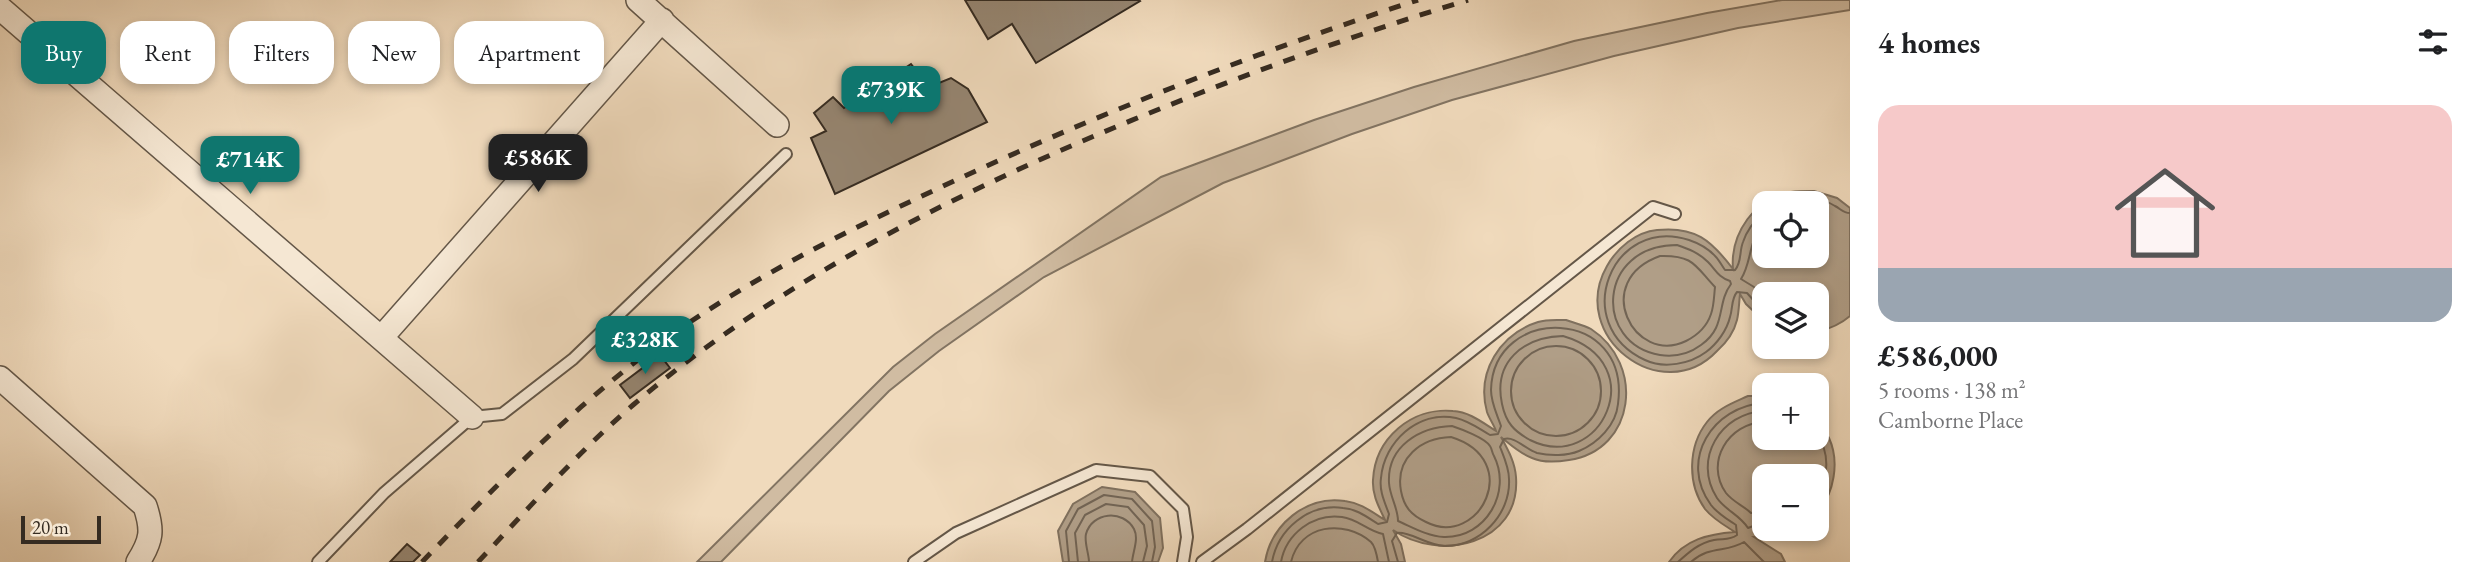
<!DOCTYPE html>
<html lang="en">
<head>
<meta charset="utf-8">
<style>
  body { margin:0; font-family:"EB Garamond",serif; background:#f2f2f2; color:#202124; height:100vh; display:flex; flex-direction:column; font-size:26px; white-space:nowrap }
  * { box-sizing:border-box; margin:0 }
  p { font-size:23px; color:#757577 }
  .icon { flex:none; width:38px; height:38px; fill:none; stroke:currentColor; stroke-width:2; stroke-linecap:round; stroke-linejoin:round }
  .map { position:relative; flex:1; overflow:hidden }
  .side { display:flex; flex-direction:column; background:#fff; width:630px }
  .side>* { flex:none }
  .guide { position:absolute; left:21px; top:21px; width:665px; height:63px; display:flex; gap:14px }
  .buttons { position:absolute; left:1752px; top:191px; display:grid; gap:14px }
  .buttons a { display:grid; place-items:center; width:77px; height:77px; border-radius:14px; background:#fff; box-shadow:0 4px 10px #0003; font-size:35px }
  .scale { position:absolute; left:21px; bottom:18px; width:80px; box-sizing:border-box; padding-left:7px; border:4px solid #352b21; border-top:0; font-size:19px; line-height:24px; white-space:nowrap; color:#352b21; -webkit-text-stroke:5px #f5e7d3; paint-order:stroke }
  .price { position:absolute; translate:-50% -60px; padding:0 16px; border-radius:14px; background:#0f766e; color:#fff; font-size:23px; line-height:46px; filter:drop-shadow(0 2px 4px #0008) }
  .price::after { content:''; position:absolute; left:50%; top:42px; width:21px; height:16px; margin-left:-10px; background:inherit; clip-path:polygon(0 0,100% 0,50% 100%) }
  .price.current { background:#222; color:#fff }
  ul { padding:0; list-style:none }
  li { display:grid; align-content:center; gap:14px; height:371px; padding:0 28px }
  li span { display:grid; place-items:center; height:217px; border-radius:21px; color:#555 }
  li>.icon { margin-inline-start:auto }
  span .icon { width:126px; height:126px; fill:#fffc; stroke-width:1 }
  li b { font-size:30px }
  h2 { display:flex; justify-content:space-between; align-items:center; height:84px; padding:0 28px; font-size:30px }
  .chip { padding:0 24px; border-radius:21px; background:#fff; box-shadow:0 4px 10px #0003; font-size:24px; line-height:63px }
  .chip.current { background:#0f766e; color:#fff }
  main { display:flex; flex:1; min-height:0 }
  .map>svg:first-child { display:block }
</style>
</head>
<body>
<main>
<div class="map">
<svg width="1850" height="562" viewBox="0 0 1850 562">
  <rect width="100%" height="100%" fill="#f0dabc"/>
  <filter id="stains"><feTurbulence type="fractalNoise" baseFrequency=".00286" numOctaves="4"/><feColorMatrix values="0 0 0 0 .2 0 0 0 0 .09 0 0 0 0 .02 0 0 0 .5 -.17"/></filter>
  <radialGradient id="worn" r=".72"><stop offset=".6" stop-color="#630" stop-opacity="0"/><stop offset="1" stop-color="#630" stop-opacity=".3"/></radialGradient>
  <path fill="#d0bca2" stroke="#827462" stroke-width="2" d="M1782 0H1850V10L1738 28 1614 56 1452 100 1352 134 1223 183 1044 277 939 351 889 391 721 562H697L893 367 935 334 1161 177 1314 120 1414 87 1574 41 1707 13Z"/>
  <path fill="#b09e87" stroke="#7f705e" stroke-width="2" fill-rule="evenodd" d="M1814 191 1837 198 1850 208V316C1841 324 1829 329 1817 332L1816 294H1764V321L1746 304 1740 294C1739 302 1739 312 1737 320 1734 332 1726 343 1717 351 1662 409 1567 336 1607 266 1617 248 1636 232 1657 230 1695 226 1711 240 1733 269 1730 234 1755 197 1791 192 1798 191 1806 191 1814 191ZM1764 203H1816V256H1764Z
    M1566 320C1574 323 1584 325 1591 329 1645 364 1636 450 1569 460 1557 462 1543 463 1532 458 1519 453 1511 445 1501 437 1508 450 1515 462 1516 477 1521 545 1439 562 1393 530L1401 544 1405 562H1265C1271 525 1306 495 1345 501 1361 503 1372 512 1385 520 1379 507 1372 495 1373 480 1375 438 1412 407 1453 411 1470 412 1483 423 1496 431 1494 425 1489 418 1487 412 1476 372 1500 334 1538 322 1547 319 1557 320 1566 320Z
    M1748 396H1764V438H1816L1817 419C1820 425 1826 432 1829 438 1840 462 1834 494 1817 513L1816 476H1764V528L1797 529 1786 534 1754 537 1781 554 1785 562H1669C1685 539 1709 534 1735 532 1724 525 1713 519 1705 509 1687 484 1688 446 1707 422 1718 408 1733 403 1748 396Z
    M1102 487 1135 492 1160 518 1163 548 1158 562H1063L1058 531 1073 504Z"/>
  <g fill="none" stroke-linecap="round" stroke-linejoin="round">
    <path stroke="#726454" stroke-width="2" d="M1780 203C1797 196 1819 196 1835 206 1841 209 1843 213 1850 213
      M1764 212C1755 220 1747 230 1743 242 1739 252 1742 262 1735 270H1725C1722 266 1719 260 1716 257 1709 249 1698 243 1689 240 1612 215 1568 324 1645 360 1664 369 1690 364 1706 352 1717 344 1727 330 1730 317 1733 308 1731 299 1737 292L1747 293 1764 312
      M1764 224C1748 240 1752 262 1741 279L1754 287 1764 300
      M1677 245C1689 249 1699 253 1708 262 1716 270 1718 277 1730 281L1731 284C1716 304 1727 327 1701 345 1689 354 1674 357 1660 355 1593 344 1597 245 1677 245Z
      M1660 256C1694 255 1695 266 1715 287 1714 296 1714 306 1711 314 1707 326 1698 335 1686 341 1634 366 1590 281 1660 256Z
      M1563 336C1654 363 1600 475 1530 440 1514 431 1506 423 1502 404 1493 362 1523 337 1563 336Z
      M1511 391a45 45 0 1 1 90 0a45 45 0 1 1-90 0Z
      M1764 411C1721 413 1692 459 1717 498 1725 510 1740 515 1748 528L1764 522
      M1764 422C1729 423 1704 462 1726 493 1733 502 1744 506 1751 513L1764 511
      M1452 426C1461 429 1485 438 1490 446 1492 449 1492 453 1494 456 1512 492 1486 538 1444 537 1427 536 1412 527 1398 521 1398 508 1390 497 1389 483 1387 446 1420 427 1452 426Z
      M1816 432C1832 455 1828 479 1816 503
      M1451 437C1525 460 1479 549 1426 522 1411 515 1404 507 1401 491 1395 458 1421 438 1451 437Z
      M1069 562 1066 531 1078 509 1104 495 1132 499 1152 521 1155 547 1152 562
      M1078 562 1075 533 1085 515 1106 504 1128 507 1144 525 1147 546 1143 562
      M1089 562C1089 554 1084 542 1086 534 1092 512 1123 509 1134 529 1139 539 1133 551 1132 562
      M1272 562C1278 529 1309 503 1343 508 1357 509 1367 517 1378 524L1387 522 1389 514C1385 503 1379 491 1381 478 1384 442 1418 410 1456 418 1469 421 1478 428 1490 435L1498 434 1501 426C1497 414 1491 403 1491 390 1493 304 1631 306 1618 404 1616 425 1598 443 1579 451 1567 456 1550 456 1537 453 1525 449 1515 436 1504 439L1500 447C1504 457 1509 468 1509 479 1511 514 1480 547 1444 546 1427 545 1409 531 1397 533L1392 541 1398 562
      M1281 562C1286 534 1313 513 1342 517 1358 519 1368 531 1383 534L1389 562
      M1291 562C1300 524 1344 519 1371 542 1375 546 1377 556 1378 562
      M1678 562C1689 552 1699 543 1714 540 1723 538 1729 541 1737 535L1736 525C1727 519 1718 514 1711 505 1678 460 1713 406 1764 403
      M1691 562C1710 545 1726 553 1744 542L1764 562"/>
  </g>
  <path fill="#968672" stroke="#352b21" stroke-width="2" d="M965 0H1139L1140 1 1036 63 1012 24 988 39Z
    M911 64 929 87 951 78 968 89 987 122 835 194 811 138 826 131 814 113 833 97 844 108Z
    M660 355 670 368 630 398 620 385Z
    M407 544 420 555 413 562H390Z"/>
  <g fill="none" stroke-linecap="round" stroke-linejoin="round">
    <defs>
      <path id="service" d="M318 562 384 493 472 417 502 414 573 359 786 154
        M914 562 956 533 1096 470 1150 476 1183 509 1187 537 1183 562
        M1202 562 1247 529 1653 207 1675 214"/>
      <path id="minor" d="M638 0 777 125
        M0 8 472 417
        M381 338 662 20
        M0 378 145 506C153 530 152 540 138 562"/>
    </defs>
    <use href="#service" stroke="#645748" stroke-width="14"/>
    <use href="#minor" stroke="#645748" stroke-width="26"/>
    <use href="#service" stroke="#f5e7d3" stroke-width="10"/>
    <use href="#minor" stroke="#f5e7d3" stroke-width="23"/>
    <path stroke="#352b21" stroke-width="5" stroke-dasharray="12 12" stroke-linecap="butt" d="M422 562C506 475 590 390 690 322 763 273 841 234 920 197 1081 120 1248 55 1418 0
      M478 562C528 509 577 453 633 405 762 295 915 214 1071 146 1200 90 1332 42 1468 0"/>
  </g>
  <rect width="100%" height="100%" filter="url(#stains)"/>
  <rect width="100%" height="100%" fill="url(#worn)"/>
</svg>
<div class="buttons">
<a><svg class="icon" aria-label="locate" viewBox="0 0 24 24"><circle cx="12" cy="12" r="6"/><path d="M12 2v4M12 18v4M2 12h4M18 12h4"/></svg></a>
<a><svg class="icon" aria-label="layers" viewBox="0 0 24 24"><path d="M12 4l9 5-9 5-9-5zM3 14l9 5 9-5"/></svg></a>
<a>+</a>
<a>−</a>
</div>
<div class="scale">20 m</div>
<b class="price" style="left:891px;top:126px">£739K</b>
<b class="price current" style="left:538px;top:194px">£586K</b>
<b class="price" style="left:250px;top:196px">£714K</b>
<b class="price" style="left:645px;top:376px">£328K</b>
<div class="guide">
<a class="chip current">Buy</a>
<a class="chip">Rent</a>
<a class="chip">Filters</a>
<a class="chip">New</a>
<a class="chip">Apartment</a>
</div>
</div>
<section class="side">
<h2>4 homes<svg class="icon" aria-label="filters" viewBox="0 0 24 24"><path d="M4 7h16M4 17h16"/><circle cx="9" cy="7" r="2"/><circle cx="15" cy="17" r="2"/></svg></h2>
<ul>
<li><span style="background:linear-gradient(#f6c9c9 75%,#9aa5b1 0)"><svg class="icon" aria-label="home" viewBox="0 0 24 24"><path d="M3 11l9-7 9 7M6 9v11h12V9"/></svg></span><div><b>£586,000</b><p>5 rooms · 138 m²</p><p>Camborne Place</p></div></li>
</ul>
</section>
</main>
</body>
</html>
